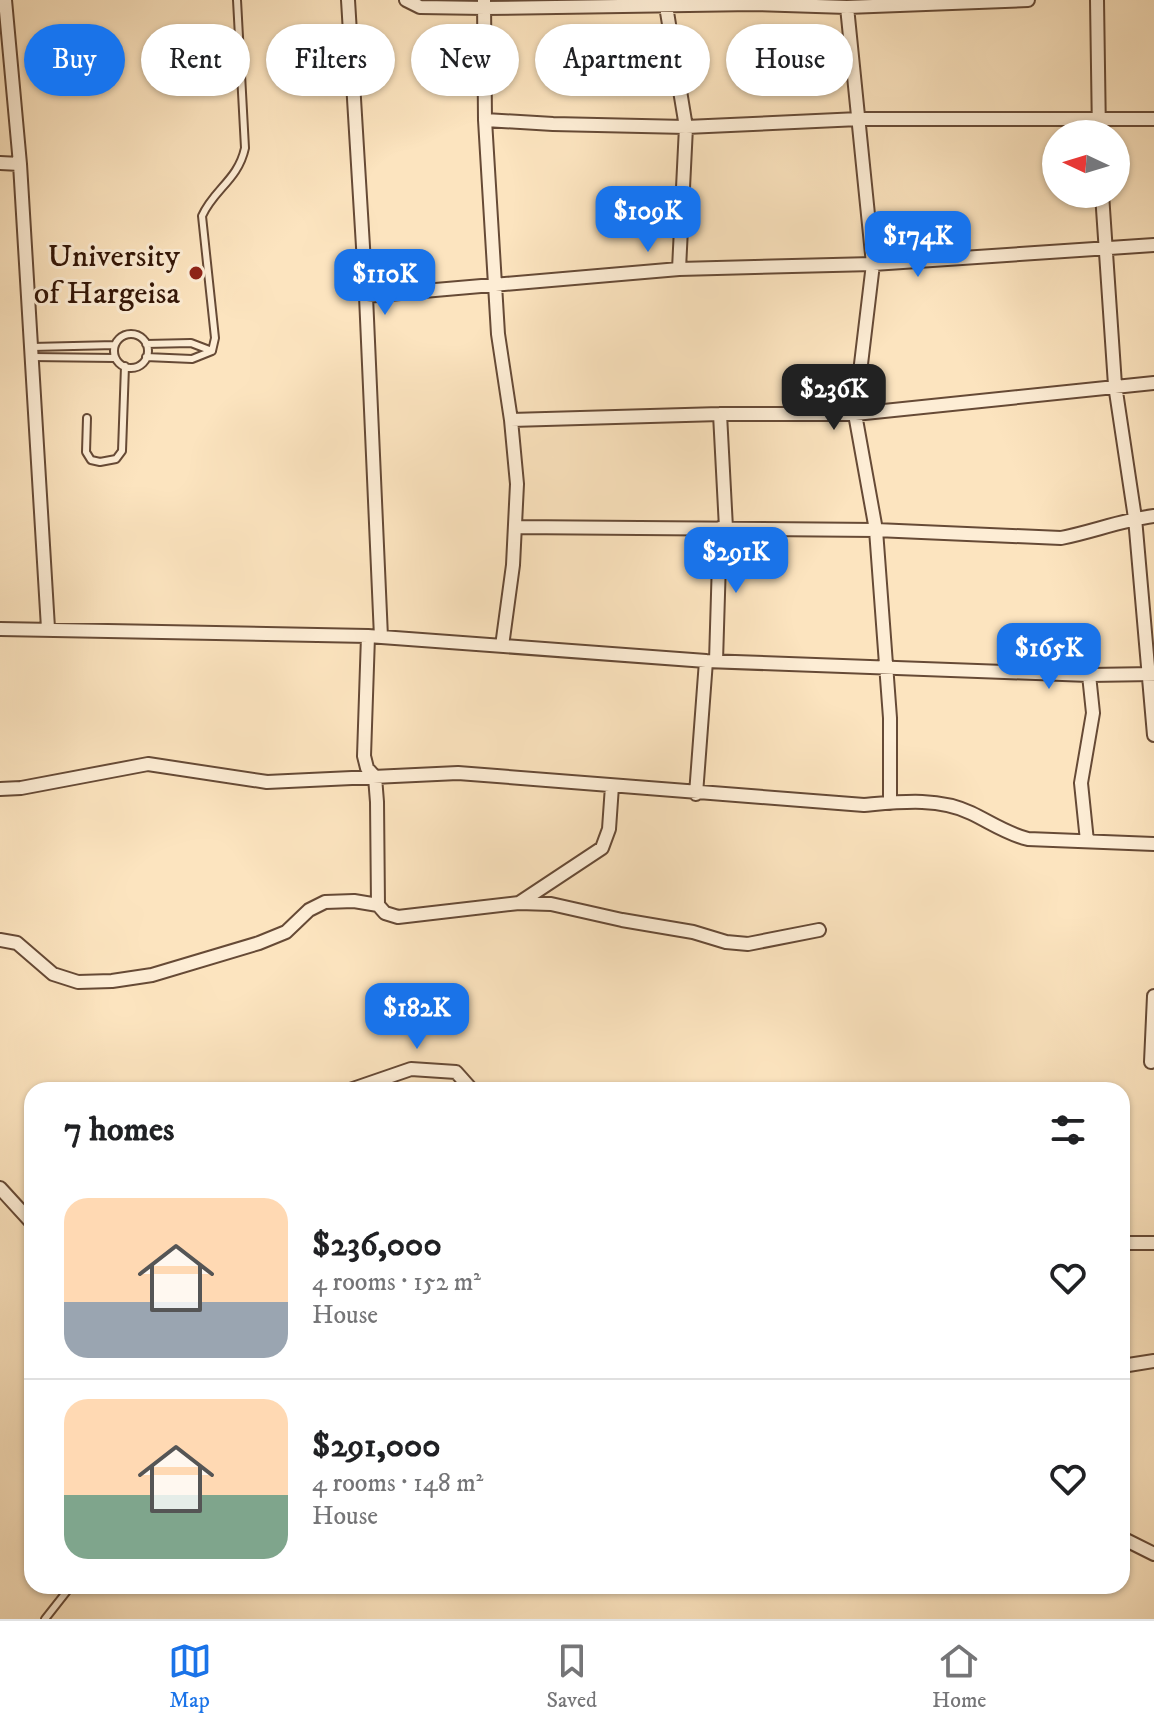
<!DOCTYPE html>
<html lang="en">
<head>
<meta charset="utf-8">
<style>
  body { margin:0; font-family:"IM FELL DW Pica",serif; background:#f6f6f6; color:#202124; height:100vh; display:flex; flex-direction:column; font-size:30px; white-space:nowrap }
  * { box-sizing:border-box; margin:0 }
  p { font-size:26px; color:#757577 }
  .icon { flex:none; width:44px; height:44px; fill:none; stroke:currentColor; stroke-width:2; stroke-linecap:round; stroke-linejoin:round }
  .map { position:relative; flex:1; overflow:hidden }
  .side { position:absolute; left:24px; top:1082px; width:1106px; height:512px; display:flex; flex-direction:column; background:#fff; border-radius:24px; box-shadow:0 2px 6px #0004 }
  .side>* { flex:none }
  .banner { position:absolute; left:24px; top:24px; width:1106px; height:72px; display:flex; gap:16px }
  .needle { width:52px; rotate:274deg }
  .fabs { position:absolute; left:1042px; top:120px; display:grid; gap:16px }
  .fabs a { display:grid; place-items:center; width:88px; height:88px; border-radius:50%; background:#fff; box-shadow:0 2px 6px #0004; font-size:40px }
  .price { position:absolute; translate:-50% -68px; padding:0 18px; border-radius:16px; background:#1a73e8; color:#fff; font-size:26px; line-height:52px; filter:drop-shadow(0 2px 4px #0008) }
  .price::after { content:''; position:absolute; left:50%; top:48px; width:24px; height:18px; margin-left:-12px; background:inherit; clip-path:polygon(0 0,100% 0,50% 100%) }
  .price.on { background:#222; color:#fff }
  ul { padding:0; list-style:none }
  li { display:flex; align-items:center; gap:24px; height:200px; padding:0 40px }
  li+li { border-top:2px solid #e0e0e0 }
  li span { display:grid; place-items:center; flex:none; width:224px; height:160px; border-radius:24px; color:#555 }
  li>.icon { margin-inline-start:auto }
  span .icon { width:96px; height:96px; fill:#fffc; stroke-width:1 }
  li b { font-size:34px }
  h2 { display:flex; justify-content:space-between; align-items:center; height:96px; padding:0 40px; font-size:34px }
  .chip { padding:0 28px; border-radius:36px; background:#fff; box-shadow:0 2px 6px #0004; font-size:28px; line-height:72px }
  .chip.on { background:#1a73e8; color:#fff }
  .menu { display:flex; justify-content:space-around; align-items:center; height:112px; border-top:2px solid #e0e0e0; background:#fff; font-size:22px; color:#757577 }
  .menu a { display:grid; justify-items:center; gap:4px }
  .menu .on { color:#1a73e8 }
  .map>svg:first-child { display:block }
</style>
</head>
<body>
<div class="map">
<svg width="1154" height="1619" viewBox="0 0 1154 1619">
  <rect width="100%" height="100%" fill="#fce4bf"/>
  <filter id="stains"><feTurbulence type="fractalNoise" baseFrequency=".0025" numOctaves="4"/><feColorMatrix values="0 0 0 0 .2 0 0 0 0 .09 0 0 0 0 .02 0 0 0 .5 -.17"/></filter>
  <radialGradient id="worn" r=".72"><stop offset=".6" stop-color="#630" stop-opacity="0"/><stop offset="1" stop-color="#630" stop-opacity=".3"/></radialGradient>
  <g fill="none" stroke-linecap="round" stroke-linejoin="round">
    <defs>
      <path id="service" d="M114 351a17 17 0 1 1 34 0a17 17 0 1 1-34 0Z
        M146 344 191 343 212 351
        M32 347 115 345
        M212 351 215 338 202 216C214 189 238 180 245 148L237 0
        M32 357 115 358
        M146 357 192 359 212 351
        M87 418 86 452 91 460 100 462 116 459 122 451 125 366
        M45 1619 71 1586"/>
      <path id="minor" d="M5 0 20 164 48 628
        M348 0 366 296 381 637
        M406 0 420 7 485 8 754 4 847 7 1028 0
        M484 0 485 120 498 334 511 420 517 484 513 565 502 646
        M665 0 686 127 679 269
        M1097 0 1099 134
        M847 7 873 264 855 414 876 530 890 718V803
        M485 120 553 124 686 127 859 119H1154
        M0 163 20 164
        M1102 194 1115 385 1135 518 1154 735
        M366 296 679 269 873 264 1154 245
        M720 414 726 528
        M511 420 720 414H855L1154 383
        M515 527 876 530 1061 538C1092 532 1122 520 1154 516
        M0 629 368 636 706 661 1089 675 1154 674
        M368 636 364 756 367 768 375 777 377 802 378 905 385 913 398 917 519 903 551 904 622 920 693 932 726 942 748 944 819 930
        M716 661 720 528
        M0 789 21 788 148 764 267 782 458 773 864 805C899 802 938 797 971 813 990 822 1007 834 1028 839L1154 844
        M696 794 706 661
        M1087 841 1081 783 1093 713 1089 675
        M519 903 602 848 609 829 612 786
        M0 940 17 943 53 974 78 982 112 981 152 975 259 943 286 932 309 910 325 902 354 901 378 905
        M1151 1062 1154 996
        M350 1090 411 1069 456 1072 472 1090
        M0 1188 32 1223
        M1122 1243H1154
        M1122 1366 1154 1361
        M1122 1538 1154 1554"/>
    </defs>
    <use href="#service" stroke="#664a36" stroke-width="10"/>
    <use href="#minor" stroke="#664a36" stroke-width="16"/>
    <use href="#service" stroke="#fdedd5" stroke-width="6"/>
    <use href="#minor" stroke="#fdedd5" stroke-width="12"/>
  </g>
  <circle fill="#8f2418" stroke="#fdedd5" stroke-width="3" cx="196" cy="273" r="8"/>
  <g text-anchor="middle" stroke-width="6" stroke-linejoin="round" paint-order="stroke">
    <g font-size="32" fill="#341708" stroke="#fdedd5" text-anchor="end">
      <text x="180" y="266">University<tspan x="180" dy="37">of Hargeisa</tspan></text>
    </g>
  </g>
  <rect width="100%" height="100%" filter="url(#stains)"/>
  <rect width="100%" height="100%" fill="url(#worn)"/>
</svg>
<div class="fabs">
<a><svg class="needle" viewBox="-14 -14 28 28"><path d="M0-13l5 13h-10z" fill="#e53935"/><path d="M0 13l5-13h-10z" fill="#757577"/></svg></a>
</div>
<b class="price" style="left:648px;top:254px">$109K</b>
<b class="price" style="left:918px;top:279px">$174K</b>
<b class="price" style="left:385px;top:317px">$110K</b>
<b class="price on" style="left:834px;top:432px">$236K</b>
<b class="price" style="left:736px;top:595px">$291K</b>
<b class="price" style="left:1049px;top:691px">$165K</b>
<b class="price" style="left:417px;top:1051px">$182K</b>
<div class="banner">
<a class="chip on">Buy</a>
<a class="chip">Rent</a>
<a class="chip">Filters</a>
<a class="chip">New</a>
<a class="chip">Apartment</a>
<a class="chip">House</a>
</div>
<section class="side">
<h2>7 homes<svg class="icon" aria-label="filters" viewBox="0 0 24 24"><path d="M4 7h16M4 17h16"/><circle cx="9" cy="7" r="2"/><circle cx="15" cy="17" r="2"/></svg></h2>
<ul>
<li><span style="background:linear-gradient(#ffd9b3 65%,#9aa5b1 0)"><svg class="icon" aria-label="home" viewBox="0 0 24 24"><path d="M3 11l9-7 9 7M6 9v11h12V9"/></svg></span><div><b>$236,000</b><p>4 rooms · 152 m²</p><p>House</p></div><svg class="icon" aria-label="heart" viewBox="0 0 24 24"><path d="M12 20l-8-8c-3-5 5-10 8-4 3-6 11-1 8 4z"/></svg></li>
<li><span style="background:linear-gradient(#ffd9b3 60%,#7fa58c 0)"><svg class="icon" aria-label="home" viewBox="0 0 24 24"><path d="M3 11l9-7 9 7M6 9v11h12V9"/></svg></span><div><b>$291,000</b><p>4 rooms · 148 m²</p><p>House</p></div><svg class="icon" aria-label="heart" viewBox="0 0 24 24"><path d="M12 20l-8-8c-3-5 5-10 8-4 3-6 11-1 8 4z"/></svg></li>
</ul>
</section>
</div>
<nav class="menu">
<a class="on"><svg class="icon" aria-label="map" viewBox="0 0 24 24"><path d="M3 6l6-2 6 2 6-2v14l-6 2-6-2-6 2zM9 4v14M15 6v14"/></svg>Map</a>
<a><svg class="icon" aria-label="saved" viewBox="0 0 24 24"><path d="M7 4h10v16l-5-4-5 4z"/></svg>Saved</a>
<a><svg class="icon" aria-label="home" viewBox="0 0 24 24"><path d="M3 11l9-7 9 7M6 9v11h12V9"/></svg>Home</a>
</nav>
</body>
</html>
